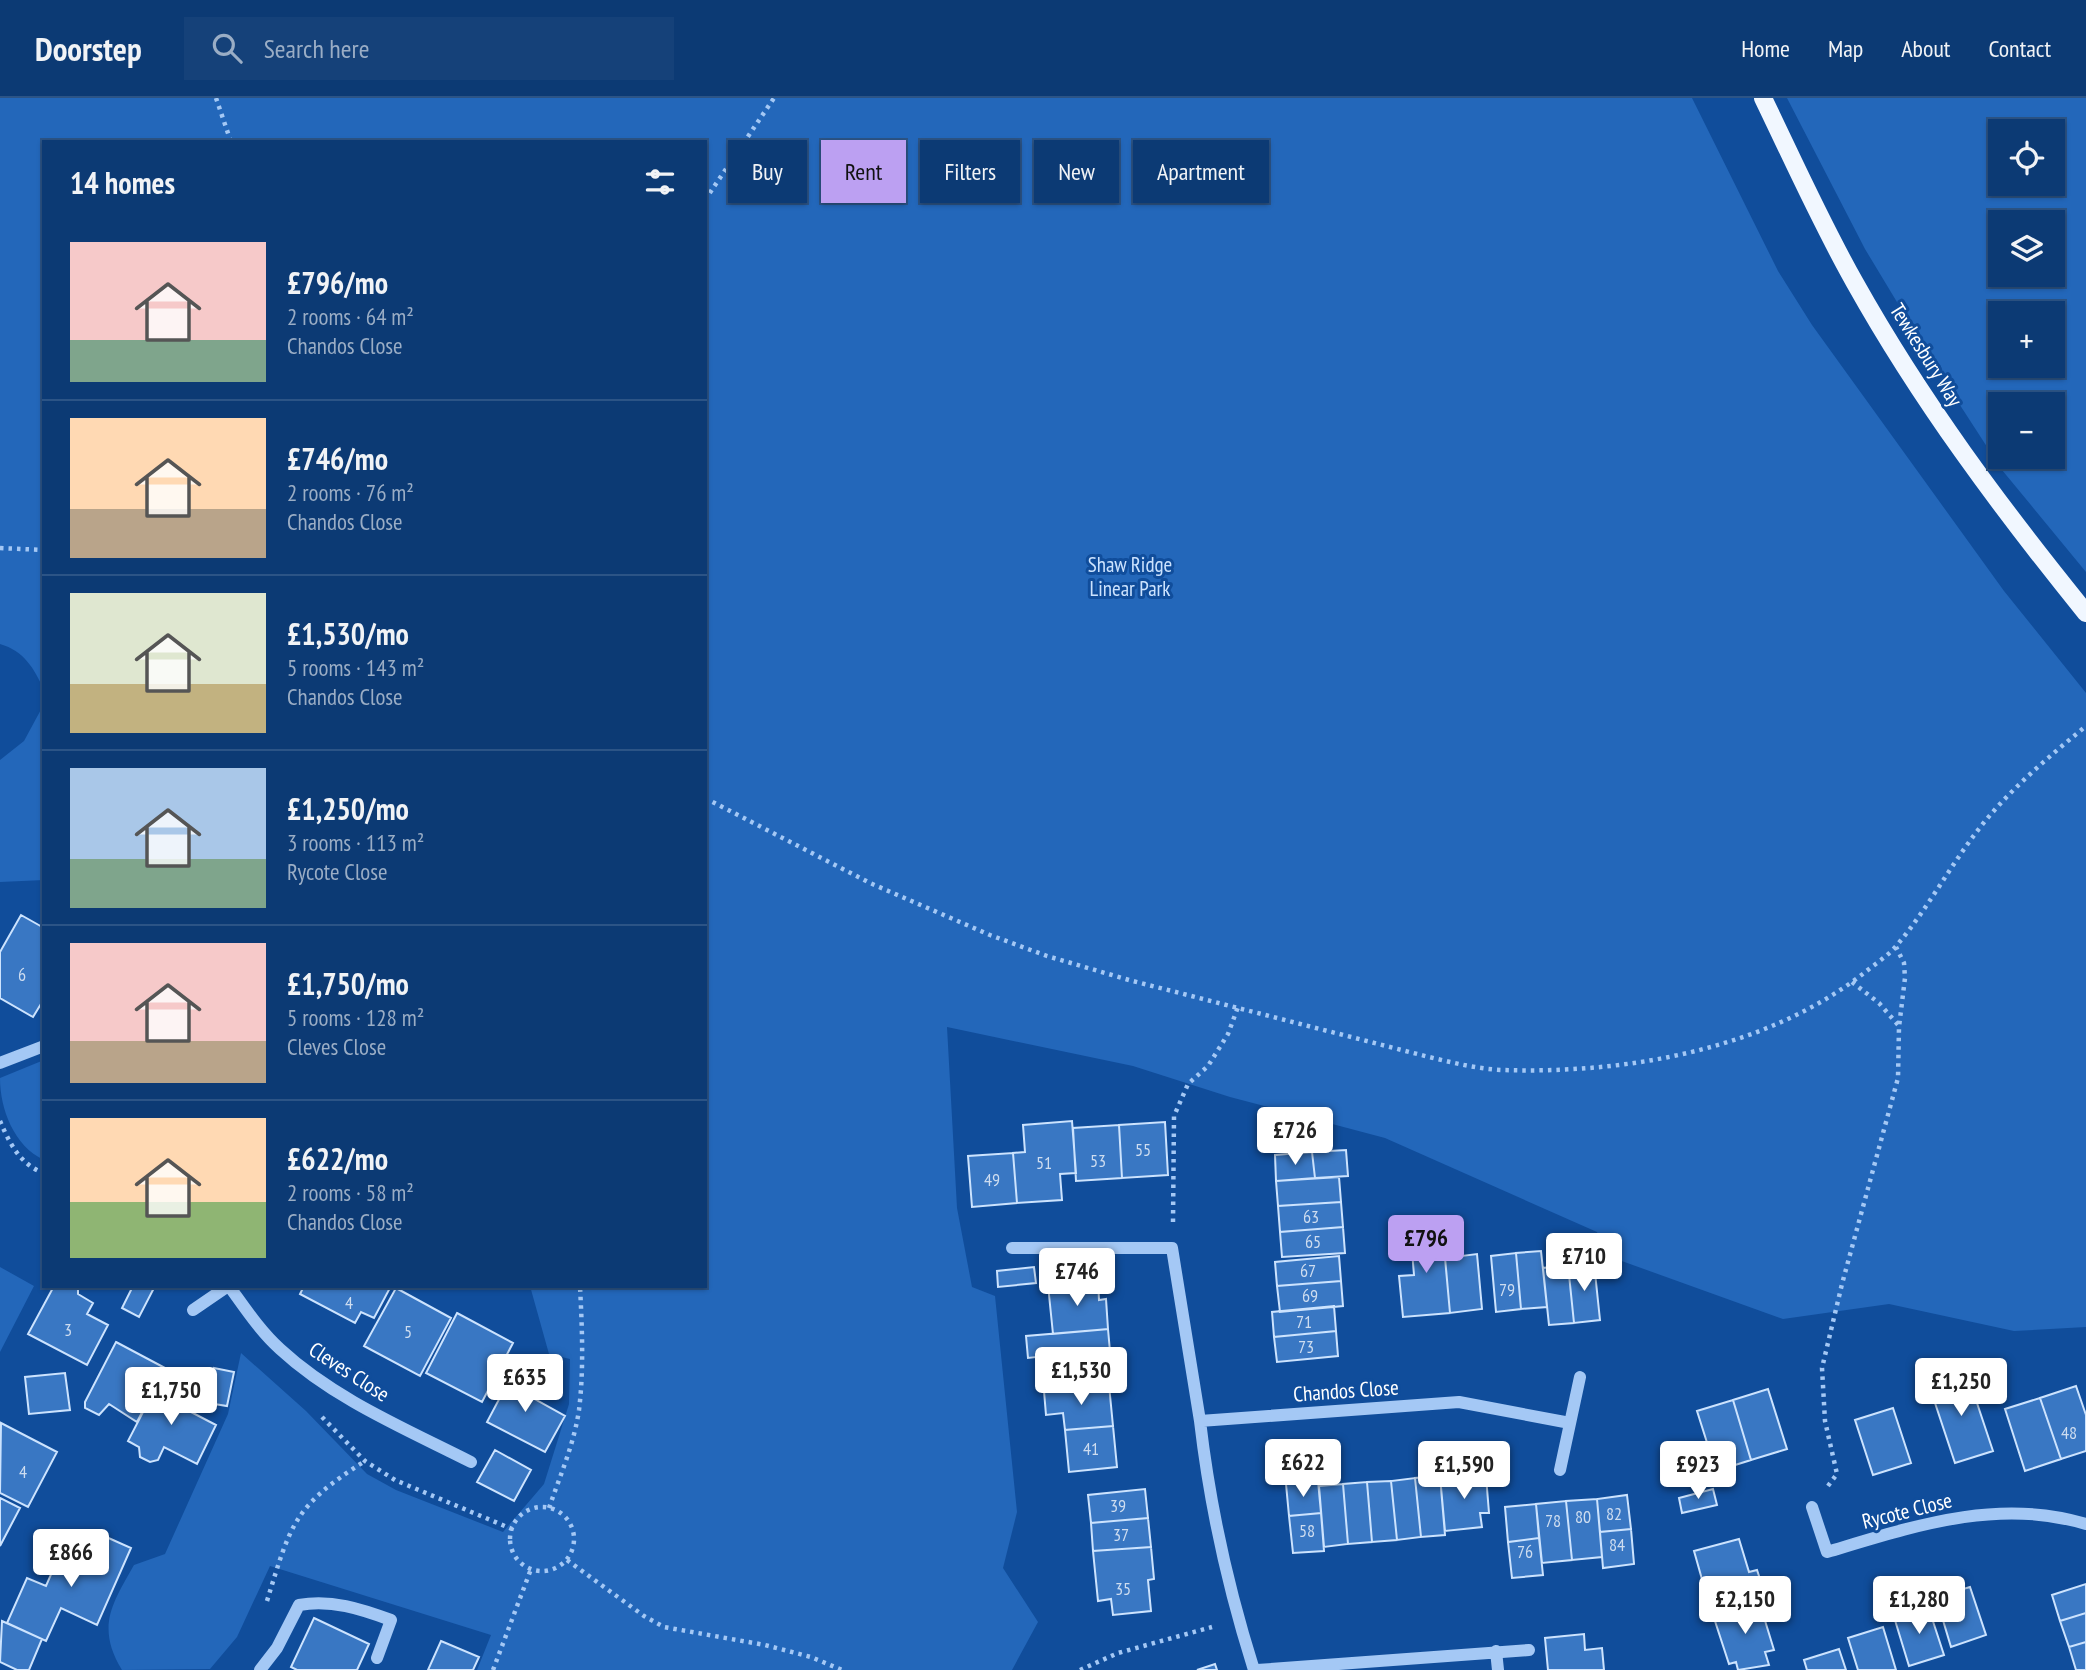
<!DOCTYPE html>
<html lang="en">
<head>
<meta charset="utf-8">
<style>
  body { margin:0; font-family:"PT Sans Narrow",sans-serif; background:#154179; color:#f1f3f6; height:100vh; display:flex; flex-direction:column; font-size:26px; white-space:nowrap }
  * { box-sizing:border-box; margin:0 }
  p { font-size:23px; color:#9aadc5 }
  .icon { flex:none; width:38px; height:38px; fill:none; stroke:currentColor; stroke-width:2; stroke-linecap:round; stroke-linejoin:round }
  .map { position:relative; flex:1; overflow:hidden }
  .sheet { position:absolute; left:42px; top:42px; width:665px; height:1148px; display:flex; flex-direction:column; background:#0c3a74; border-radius:0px; box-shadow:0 2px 5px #0004,0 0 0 2px #2c5486 }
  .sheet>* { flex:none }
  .hud { position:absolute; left:728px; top:42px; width:665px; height:63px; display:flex; gap:14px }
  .controls { position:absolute; left:1988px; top:21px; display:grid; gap:14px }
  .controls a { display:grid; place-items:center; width:77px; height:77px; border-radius:0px; background:#0c3a74; box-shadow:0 2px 5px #0004,0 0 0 2px #2c5486; font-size:35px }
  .price { position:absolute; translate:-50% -60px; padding:0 16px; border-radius:7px; background:#fff; color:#222; font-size:23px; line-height:46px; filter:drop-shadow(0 2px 4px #0008) }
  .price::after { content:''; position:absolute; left:50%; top:42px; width:21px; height:16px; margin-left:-10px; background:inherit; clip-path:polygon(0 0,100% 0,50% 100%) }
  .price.on { background:#bca0f2; color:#111 }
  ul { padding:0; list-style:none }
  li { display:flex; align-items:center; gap:21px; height:175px; padding:0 28px }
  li+li { border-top:2px solid #2c5486 }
  li span { display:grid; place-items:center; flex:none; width:196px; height:140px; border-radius:0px; color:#555 }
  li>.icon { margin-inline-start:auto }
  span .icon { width:84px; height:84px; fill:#fffc; stroke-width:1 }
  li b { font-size:30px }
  h2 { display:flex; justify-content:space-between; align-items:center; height:84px; padding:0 28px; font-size:30px }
  .chip { padding:0 24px; border-radius:0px; background:#0c3a74; box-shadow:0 2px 5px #0004,0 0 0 2px #2c5486; font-size:24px; line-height:63px }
  .chip.on { background:#bca0f2; color:#111 }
  header { display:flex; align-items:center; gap:42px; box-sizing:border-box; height:98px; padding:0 35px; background:#0c3a74; border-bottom:2px solid #2c5486 }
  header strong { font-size:33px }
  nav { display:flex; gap:38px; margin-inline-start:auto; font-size:24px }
  .search { width:490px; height:63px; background:#154179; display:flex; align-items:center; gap:18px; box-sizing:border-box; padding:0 24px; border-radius:0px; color:#9aadc5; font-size:26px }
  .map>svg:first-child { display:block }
</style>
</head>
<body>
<header>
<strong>Doorstep</strong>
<div class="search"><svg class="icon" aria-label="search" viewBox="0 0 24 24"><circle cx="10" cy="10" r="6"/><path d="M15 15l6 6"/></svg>Search here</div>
<nav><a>Home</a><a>Map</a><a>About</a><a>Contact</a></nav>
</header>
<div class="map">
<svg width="2086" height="1572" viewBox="0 0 2086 1572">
  <rect width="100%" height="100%" fill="#104d9b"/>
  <path fill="#2367ba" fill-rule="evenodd" d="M0 0H1692L1778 173 1812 227 2004 493 2086 595V1229L2014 1233 1889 1206 1783 1221 1605 1157 1597 1134 1385 1040 1230 999 1133 968 947 929 957 1110 972 1189 995 1198 1017 1414 1003 1470 1038 1524 1012 1572H477L491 1537 270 1468 237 1539 210 1571 122 1572C96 1529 112 1506 134 1467L165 1456 228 1316 241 1255 306 1313 367 1376 396 1392 503 1434 544 1386 569 1306 570 1261 549 1256 530 1188H705V44H44V592C34 570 24 553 0 546Z
    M1787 0H2086V474L2002 372 1947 287 1865 151ZM2000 33H2053V86H2000ZM2000 124H2053V177H2000ZM2000 215H2053V268H2000ZM2000 306H2053V359H2000Z
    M44 606V782L0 784V662L24 643Z
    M44 962V1062C14 1048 0 1011 0 980Z
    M0 1169 34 1188 0 1254Z"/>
  <path fill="#3977c3" stroke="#cce3fe" stroke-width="2" d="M21 817 44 830V901L33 919 0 900V854Z
    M1072 1023 1076 1075 1060 1076 1062 1102 1017 1105 1013 1055 1025 1054 1023 1027Z
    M1165 1024 1168 1077 1122 1080 1119 1027Z
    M1119 1027 1122 1080 1076 1083 1073 1030Z
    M1346 1052 1348 1078 1315 1080 1312 1054Z
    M1312 1054 1315 1080 1276 1083 1275 1057Z
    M1013 1055 1017 1105 972 1109 968 1058Z
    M1339 1079 1341 1104 1278 1108 1276 1083Z
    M1341 1104 1343 1129 1280 1134 1278 1108Z
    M1442 1126 1450 1215 1403 1219 1399 1178 1414 1177 1410 1129Z
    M1343 1129 1345 1155 1282 1159 1280 1134Z
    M1541 1153 1547 1209 1521 1211 1516 1155Z
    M1516 1155 1521 1211 1496 1214 1491 1158Z
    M1477 1156 1482 1211 1450 1215 1445 1160Z
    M1339 1158 1341 1183 1277 1188 1275 1164Z
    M1594 1165 1600 1222 1574 1225 1568 1167Z
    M1568 1167 1574 1225 1549 1227 1543 1170Z
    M1034 1169 1036 1185 998 1189 997 1173Z
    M1098 1182 1099 1202 1106 1201 1108 1231 1053 1236 1048 1187Z
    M1341 1183 1343 1208 1280 1214 1277 1188Z
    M54 1188H78V1196L93 1205 87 1216 108 1227 87 1267 28 1236Z
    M133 1188H155L139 1219 122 1210Z
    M304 1188H391L374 1220 361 1214 355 1225 300 1196Z
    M396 1190 451 1220 420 1278 364 1248Z
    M1334 1208 1336 1233 1274 1239 1272 1214Z
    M457 1215 513 1245 482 1304 426 1275Z
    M1108 1231 1111 1265 1105 1266 1106 1281 1057 1285 1054 1257 1028 1260 1026 1238Z
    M1336 1233 1338 1258 1277 1264 1274 1239Z
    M116 1244 165 1270 137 1324 109 1306 99 1317 85 1310V1304Z
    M214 1270 234 1274 227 1308 208 1305Z
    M522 1270 530 1275 531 1281 524 1295 565 1318 545 1354 487 1324 514 1273Z
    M65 1275 70 1312 29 1316 25 1279Z
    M1967 1275 1993 1353 1955 1365 1929 1287Z
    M158 1285 196 1305 191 1314 216 1327 197 1366 164 1349 158 1362 150 1364 140 1359 139 1349 128 1343Z
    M1109 1287 1113 1328 1065 1332 1063 1315 1046 1317 1044 1293Z
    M2076 1288 2086 1317V1353L2061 1361 2040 1300Z
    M1768 1291 1787 1351 1751 1362 1733 1302Z
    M2040 1300 2061 1361 2025 1373 2005 1311Z
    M1733 1302 1751 1362 1716 1373 1697 1313Z
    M1893 1310 1911 1365 1873 1377 1855 1322Z
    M1 1325 57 1354 28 1409 0 1395Z
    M1113 1328 1117 1369 1069 1374 1065 1332Z
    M495 1352 531 1372 514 1403 477 1384Z
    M1477 1374V1379L1486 1378 1489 1415H1480L1482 1429 1445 1433 1440 1378Z
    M1440 1378 1445 1437 1421 1439 1415 1380Z
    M1415 1380 1421 1439 1397 1442 1391 1383Z
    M1318 1383 1321 1415 1289 1418 1286 1386Z
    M1391 1383 1397 1442 1372 1444 1367 1384Z
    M1367 1384 1372 1444 1348 1446 1343 1386Z
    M1343 1386 1348 1446 1324 1449 1319 1388Z
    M1145 1391 1148 1420 1091 1425 1088 1397Z
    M1713 1391 1717 1407 1682 1415 1679 1400Z
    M1627 1397 1631 1431 1600 1434 1597 1401Z
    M0 1400 20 1410 0 1448Z
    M1597 1401 1602 1459 1572 1462 1566 1403Z
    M1566 1403 1572 1462 1542 1465 1536 1406Z
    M1536 1406 1539 1440 1508 1444 1505 1409Z
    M1321 1415 1324 1453 1293 1455 1289 1418Z
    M1148 1420 1151 1449 1093 1453 1091 1425Z
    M1631 1431 1634 1466 1603 1470 1600 1434Z
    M104 1438 131 1450 97 1527 61 1510 46 1543 7 1525 27 1480 46 1488 63 1449 93 1463Z
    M1539 1440 1543 1477 1512 1480 1508 1444Z
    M1739 1441 1749 1474 1757 1472 1762 1487 1753 1490 1754 1493 1709 1506 1694 1453Z
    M1151 1449 1154 1481 1148 1482 1151 1513 1113 1517 1111 1501 1098 1503 1093 1453Z
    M2086 1486V1515L2060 1523 2052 1497Z
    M1970 1489 1986 1537 1951 1549 1936 1499Z
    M1759 1503 1774 1552 1765 1554 1769 1567 1738 1572 1736 1564 1729 1566 1713 1517Z
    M1928 1508 1944 1557 1909 1568 1894 1519Z
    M2086 1515V1544L2069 1549 2060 1523Z
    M314 1520 369 1546 357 1572H297L291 1569Z
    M2 1523 42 1541 29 1572H17L0 1564Z
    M1883 1529 1896 1572H1858L1848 1540Z
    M1584 1536 1585 1552 1602 1550 1604 1572H1548L1545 1540Z
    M441 1543 479 1559 473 1572H428Z
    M2086 1544V1572H2076L2069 1549Z
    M1839 1551 1846 1572H1807L1804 1562Z
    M1215 1566 1217 1572H1197Z"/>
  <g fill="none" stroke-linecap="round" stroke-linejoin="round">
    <path stroke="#a4c8f5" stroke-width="4.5" stroke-dasharray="3.5 5" stroke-linecap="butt" d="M216 0 231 44
      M705 102 774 0
      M0 450 44 452
      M705 700 870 785 990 837 1047 858 1129 882 1429 959C1454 965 1478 971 1502 972 1625 976 1765 952 1864 875 1875 866 1888 858 1897 847 1930 808 1953 762 1986 722 2015 687 2051 657 2086 628
      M1852 884 1879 905 1899 928
      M0 1023C9 1044 20 1067 44 1075
      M1173 1124 1174 1018 1188 986 1208 968 1228 936 1238 909
      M322 1319 365 1363 395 1382 512 1431
      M1828 1388 1837 1376 1825 1323 1822 1270 1842 1186 1898 980 1899 929 1905 880 1904 865 1896 849
      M510 1441a32 32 0 1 1 64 0a32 32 0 1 1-64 0Z
      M549 1410C560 1378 574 1346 579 1312 584 1271 582 1229 580 1188
      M567 1462 644 1518 664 1529 765 1547 811 1559 842 1572
      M267 1503C291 1425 294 1408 365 1363
      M493 1572 531 1471
      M1080 1572 1118 1555 1212 1529"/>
    <path stroke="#a4c8f5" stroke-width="12" d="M0 965 44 948
      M1012 1150H1172L1200 1323
      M229 1188C245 1210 260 1233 280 1251 334 1301 406 1331 471 1364
      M193 1212 228 1188
      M1560 1372 1580 1279
      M1812 1409 1827 1454C1911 1429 1997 1399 2086 1426
      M1496 1553 1498 1572
      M260 1572 277 1550 299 1507C331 1501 361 1511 391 1522L377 1560
      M1254 1572C1228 1490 1210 1409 1200 1323L1459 1304 1570 1325
      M1257 1572 1529 1552"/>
    <path stroke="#f1f7ff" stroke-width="18" d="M1763 0C1793 62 1821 125 1855 185 1921 303 2001 410 2086 515"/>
  </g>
  <g text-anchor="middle" stroke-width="6" stroke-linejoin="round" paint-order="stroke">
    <g font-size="18" fill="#ceddf0">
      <text x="22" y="883">6</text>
      <text x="1143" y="1058">55</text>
      <text x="1098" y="1069">53</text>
      <text x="1044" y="1071">51</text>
      <text x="992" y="1088">49</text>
      <text x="1311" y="1125">63</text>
      <text x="1313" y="1150">65</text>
      <text x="1308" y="1179">67</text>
      <text x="1507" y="1198">79</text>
      <text x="1310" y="1204">69</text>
      <text x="349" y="1211">4</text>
      <text x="1304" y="1230">71</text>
      <text x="68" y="1238">3</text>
      <text x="408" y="1240">5</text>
      <text x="1306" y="1255">73</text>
      <text x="2069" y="1341">48</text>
      <text x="1091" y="1357">41</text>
      <text x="23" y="1380">4</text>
      <text x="1118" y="1414">39</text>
      <text x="1614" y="1422">82</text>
      <text x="1583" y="1425">80</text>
      <text x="1553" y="1429">78</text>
      <text x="1307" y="1439">58</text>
      <text x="1121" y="1443">37</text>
      <text x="1617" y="1453">84</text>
      <text x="1525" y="1460">76</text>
      <text x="1123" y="1497">35</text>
    </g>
    <g font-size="21" fill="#fff" stroke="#104d9b">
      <text transform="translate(1926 257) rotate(58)" y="7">Tewkesbury Way</text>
      <text transform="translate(349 1274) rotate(33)" y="7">Cleves Close</text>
      <text transform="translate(1346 1293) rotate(-4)" y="7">Chandos Close</text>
      <text transform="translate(1907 1413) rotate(-14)" y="7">Rycote Close</text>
    </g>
    <g font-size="21" fill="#cce3fe" stroke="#104d9b">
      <text x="1130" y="474">Shaw Ridge<tspan x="1130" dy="24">Linear Park</tspan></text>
    </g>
  </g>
</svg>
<div class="controls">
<a><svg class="icon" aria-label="locate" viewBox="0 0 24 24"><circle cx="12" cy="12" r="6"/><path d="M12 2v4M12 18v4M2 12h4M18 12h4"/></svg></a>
<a><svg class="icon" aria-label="layers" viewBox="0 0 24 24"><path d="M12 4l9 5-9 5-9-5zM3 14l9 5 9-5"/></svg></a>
<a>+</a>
<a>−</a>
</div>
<b class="price" style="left:1295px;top:1069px">£726</b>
<b class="price on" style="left:1426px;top:1177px">£796</b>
<b class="price" style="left:1584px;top:1195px">£710</b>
<b class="price" style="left:1077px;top:1210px">£746</b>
<b class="price" style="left:1081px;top:1309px">£1,530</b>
<b class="price" style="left:525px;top:1316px">£635</b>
<b class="price" style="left:1961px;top:1320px">£1,250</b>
<b class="price" style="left:171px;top:1329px">£1,750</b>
<b class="price" style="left:1303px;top:1401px">£622</b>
<b class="price" style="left:1464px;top:1403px">£1,590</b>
<b class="price" style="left:1698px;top:1403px">£923</b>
<b class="price" style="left:71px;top:1491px">£866</b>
<b class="price" style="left:1745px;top:1538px">£2,150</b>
<b class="price" style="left:1919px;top:1538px">£1,280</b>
<div class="hud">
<a class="chip">Buy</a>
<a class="chip on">Rent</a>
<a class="chip">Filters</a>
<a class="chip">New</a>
<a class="chip">Apartment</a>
</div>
<section class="sheet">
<h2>14 homes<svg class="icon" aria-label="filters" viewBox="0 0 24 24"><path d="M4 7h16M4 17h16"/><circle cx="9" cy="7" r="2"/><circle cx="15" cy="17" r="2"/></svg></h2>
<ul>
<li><span style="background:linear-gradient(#f6c9c9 70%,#7fa58c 0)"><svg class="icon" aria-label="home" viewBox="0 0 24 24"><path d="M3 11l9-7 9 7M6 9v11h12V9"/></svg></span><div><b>£796/mo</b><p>2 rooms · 64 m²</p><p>Chandos Close</p></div></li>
<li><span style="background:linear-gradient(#ffd9b3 65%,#b9a48a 0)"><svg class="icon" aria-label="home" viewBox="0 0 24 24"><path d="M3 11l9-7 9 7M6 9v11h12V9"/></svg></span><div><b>£746/mo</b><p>2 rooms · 76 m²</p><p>Chandos Close</p></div></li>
<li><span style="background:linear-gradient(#dfe7d0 65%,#c2b280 0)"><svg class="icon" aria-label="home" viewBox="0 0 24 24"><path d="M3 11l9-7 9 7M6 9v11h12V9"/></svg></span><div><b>£1,530/mo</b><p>5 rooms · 143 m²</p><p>Chandos Close</p></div></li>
<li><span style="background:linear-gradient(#a9c7e8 65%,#7fa58c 0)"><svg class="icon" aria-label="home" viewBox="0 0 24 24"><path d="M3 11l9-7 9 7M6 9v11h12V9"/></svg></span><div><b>£1,250/mo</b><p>3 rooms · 113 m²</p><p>Rycote Close</p></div></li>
<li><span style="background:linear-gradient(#f6c9c9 70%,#b9a48a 0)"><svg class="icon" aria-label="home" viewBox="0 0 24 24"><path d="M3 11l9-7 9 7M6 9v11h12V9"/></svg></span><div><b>£1,750/mo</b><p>5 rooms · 128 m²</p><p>Cleves Close</p></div></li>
<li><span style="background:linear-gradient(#ffd9b3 60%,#8fb573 0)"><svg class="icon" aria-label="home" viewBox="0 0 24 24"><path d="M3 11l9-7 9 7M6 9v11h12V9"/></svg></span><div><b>£622/mo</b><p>2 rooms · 58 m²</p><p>Chandos Close</p></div></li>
</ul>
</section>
</div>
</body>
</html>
